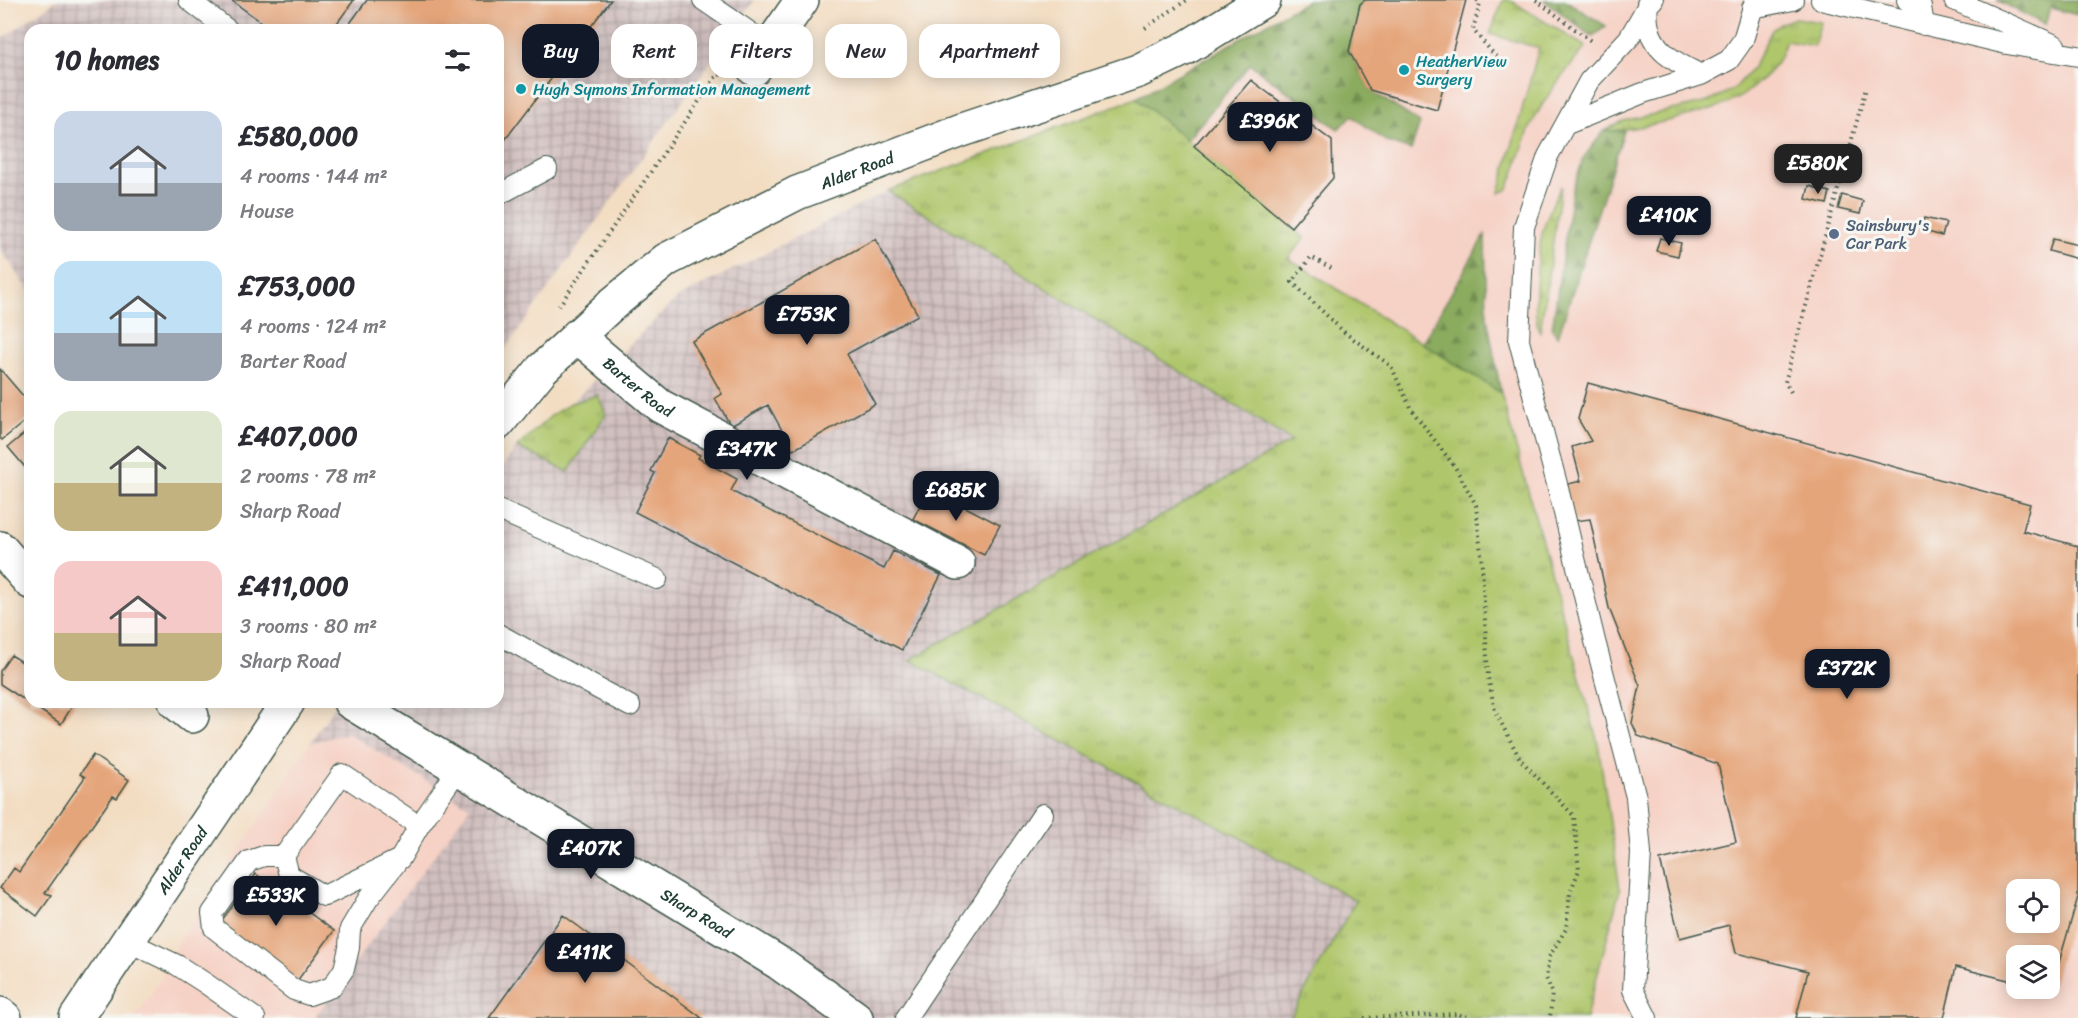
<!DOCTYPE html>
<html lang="en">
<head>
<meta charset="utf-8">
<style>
  body { margin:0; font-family:Sriracha,sans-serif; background:#f7f7f7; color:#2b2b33; height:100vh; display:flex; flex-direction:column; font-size:22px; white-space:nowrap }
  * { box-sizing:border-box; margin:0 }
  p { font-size:20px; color:#7c7c81 }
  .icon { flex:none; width:33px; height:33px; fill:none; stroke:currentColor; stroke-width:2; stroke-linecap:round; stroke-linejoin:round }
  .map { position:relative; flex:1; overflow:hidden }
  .drawer { position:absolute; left:24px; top:24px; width:480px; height:684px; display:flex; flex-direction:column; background:#fff; border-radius:18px; box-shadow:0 3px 15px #0003 }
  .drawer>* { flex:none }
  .guide { position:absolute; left:522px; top:24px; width:570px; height:54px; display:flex; gap:12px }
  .buttons { position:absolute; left:2006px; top:879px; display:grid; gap:12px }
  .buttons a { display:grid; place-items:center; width:54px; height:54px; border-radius:12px; background:#fff; box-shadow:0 3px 15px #0003; font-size:30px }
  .price { position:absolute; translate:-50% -51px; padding:0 14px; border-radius:12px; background:#111827; color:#fff; font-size:20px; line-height:39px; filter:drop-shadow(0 2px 3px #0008) }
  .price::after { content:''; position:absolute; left:50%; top:36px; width:18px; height:14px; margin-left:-9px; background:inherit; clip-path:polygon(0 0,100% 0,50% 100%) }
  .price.on { background:#222; color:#fff }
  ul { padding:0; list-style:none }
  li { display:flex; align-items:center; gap:18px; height:150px; padding:0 30px }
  li span { display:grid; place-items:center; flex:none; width:168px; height:120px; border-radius:18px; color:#555 }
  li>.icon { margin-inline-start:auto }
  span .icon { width:72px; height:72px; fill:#fffc; stroke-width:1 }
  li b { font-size:26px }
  h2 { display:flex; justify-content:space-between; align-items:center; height:72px; padding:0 30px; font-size:26px }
  .pill { padding:0 21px; border-radius:18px; background:#fff; box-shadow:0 3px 15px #0003; font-size:21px; line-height:54px }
  .pill.on { background:#111827; color:#fff }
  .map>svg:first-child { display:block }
</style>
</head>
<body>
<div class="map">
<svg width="2078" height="1018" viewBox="0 0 2078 1018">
  <defs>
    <pattern id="industrial-grid" width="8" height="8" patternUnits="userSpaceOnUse" patternTransform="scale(1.5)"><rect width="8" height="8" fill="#d1bfbf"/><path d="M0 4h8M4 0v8" fill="none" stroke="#a99c9c"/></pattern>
    <pattern id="grass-tufts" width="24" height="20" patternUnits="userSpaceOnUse" patternTransform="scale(1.5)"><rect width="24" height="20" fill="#afc66b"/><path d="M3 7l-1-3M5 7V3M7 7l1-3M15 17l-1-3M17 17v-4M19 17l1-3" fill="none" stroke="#8ea259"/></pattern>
    <pattern id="forest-firs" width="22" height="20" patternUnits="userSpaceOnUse" patternTransform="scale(1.5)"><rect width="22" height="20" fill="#8bab5f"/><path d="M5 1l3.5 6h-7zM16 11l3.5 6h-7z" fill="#718c4f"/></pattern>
  </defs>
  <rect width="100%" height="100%" fill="#f6f6f2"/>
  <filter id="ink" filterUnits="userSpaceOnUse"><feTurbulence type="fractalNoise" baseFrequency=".0167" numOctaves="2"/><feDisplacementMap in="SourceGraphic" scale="12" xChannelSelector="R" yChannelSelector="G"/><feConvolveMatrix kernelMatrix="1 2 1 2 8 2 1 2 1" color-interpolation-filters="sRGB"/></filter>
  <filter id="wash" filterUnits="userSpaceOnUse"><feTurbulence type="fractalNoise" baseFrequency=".008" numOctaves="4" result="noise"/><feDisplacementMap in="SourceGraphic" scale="24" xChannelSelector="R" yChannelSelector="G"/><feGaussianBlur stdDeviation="1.35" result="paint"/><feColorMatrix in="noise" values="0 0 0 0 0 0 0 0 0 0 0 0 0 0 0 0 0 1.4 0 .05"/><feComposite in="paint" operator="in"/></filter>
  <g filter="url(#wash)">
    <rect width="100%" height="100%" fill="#f3ddc2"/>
    <path fill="#f6d1c5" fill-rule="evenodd" d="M1308 0H2078V998L2072 1018H1586L1620 889 1501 393 1287 258 1305 237 1136 98ZM2016 890H2049V922H2016ZM2016 956H2049V988H2016Z
      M347 733 470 807 314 1018H133L143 1006 165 972 176 946 310 743Z"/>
    <path fill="url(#industrial-grid)" d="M57 0H755L498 359V30H30V291L0 249V40Z
      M888 191 1292 441 911 660 1356 900 1290 1018H314L470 807 347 733 310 743 337 702H498V472L517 447 553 414 571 403 677 298Z"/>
    <path fill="url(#grass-tufts)" stroke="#678250" stroke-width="1.5" d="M1503 0H1510L1586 47C1564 73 1544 97 1530 128 1521 149 1517 170 1507 190L1499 193 1539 48 1490 34Z
      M1795 18 1821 22 1814 46 1786 41C1783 48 1781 56 1777 62 1771 72 1752 88 1743 95 1721 111 1632 131 1604 131L1623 121 1708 102 1734 89 1752 69 1772 30 1782 23Z
      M1136 98 1305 238 1288 258 1501 393 1598 743 1620 889 1586 1018H1290L1356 900 910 660 1292 441 888 191Z
      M1561 186 1540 332C1531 316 1538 254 1542 234 1546 217 1553 202 1561 186Z
      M598 395 606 414 568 472 517 447 553 414 571 403Z"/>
    <path fill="url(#forest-firs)" stroke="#55744a" stroke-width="1.5" d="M1308 0H1365L1360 4 1349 51 1370 90 1420 123 1411 150 1387 142 1352 116 1338 129 1250 64 1187 140 1136 98Z
      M1544 0H1565L1606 26 1592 37Z
      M1997 0H2078V15L2050 8 2045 25Z
      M1604 131H1624L1558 337 1552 329 1572 191 1584 157Z
      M1485 235 1487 317 1501 393 1422 343Z"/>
    <g id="blocks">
      <path fill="#e5a57a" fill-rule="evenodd" d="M231 0H354L332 30H272Z
        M367 0H611L498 149V30H345Z
        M1365 0H1466L1437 110 1370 90 1349 51 1360 4Z
        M1251 80 1332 141 1333 178 1291 227 1194 146Z
        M1809 186 1830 192 1827 204 1806 199Z
        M1842 195 1863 201 1860 214 1838 209Z
        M1924 218 1946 223 1942 236 1921 230Z
        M1660 238 1681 243 1678 256 1656 251Z
        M875 239 918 315 847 354 875 404 793 450 768 405 731 426 715 398 722 394 692 341Z
        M2053 239 2078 245V259L2049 251Z
        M0 369 30 404V417L2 440 0 438Z
        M1588 383 2030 504 2023 531 2078 546V897L2051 990H2049V956H2016V982L1956 967 1944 1018H1796L1808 971 1736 953 1729 925 1680 938 1660 860 1736 842 1718 764 1638 736 1632 723 1640 686 1609 608 1590 519 1574 521 1564 485 1581 481 1572 447 1591 441 1578 419ZM2016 890H2049V922H2016Z
        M30 429V473L8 447Z
        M668 438 700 455 698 458 737 479 731 491 884 569 893 551 941 575 902 650 635 512 655 473 651 471Z
        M929 488 1000 525 984 555 913 519Z
        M11 655 30 667V702H75L61 724 0 684V671Z
        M93 755 129 780 117 798 113 796 45 893 52 895 37 916 0 888 14 868 19 872 85 777 80 774Z
        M256 874 334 931 297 981 219 924Z
        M563 915 702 1018H489Z"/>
    </g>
  </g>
  <g filter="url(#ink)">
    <use href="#blocks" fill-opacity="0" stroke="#3f5549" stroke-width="1.5"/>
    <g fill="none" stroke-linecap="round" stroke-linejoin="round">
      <defs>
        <path id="lane" d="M189 0 228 30
          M703 0 770 46
          M1821 0 2007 44 2078 56
          M1907 0 1921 7 1924 25
          M1954 0 2055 45
          M1647 4C1648 10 1647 17 1648 23 1652 52 1678 63 1701 75L1729 60 1743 40 1755 0
          M1752 8 1793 0
          M1567 124 1643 93 1701 75
          M498 195 547 169
          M498 510 657 579
          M498 634 630 706
          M419 826 342 774 284 856 289 875 324 896 400 859 419 826 459 768
          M284 856H264L249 861 212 913 214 928 294 990 309 995 332 987 344 969 349 948 350 929 368 899 396 863
          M127 941 177 965 205 983 255 1018
          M906 1018 1043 814
          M1647 1018 1633 990 1641 853 1636 797 1595 641 1557 484 1519 341 1524 227 1548 156 1589 81 1629 38 1648 5 1653 0"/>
        <g id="street">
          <path d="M754 69 802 0"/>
          <path id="s1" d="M577 336 660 406 958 563"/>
          <path d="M0 548 30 582"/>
          <path d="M175 702 192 716"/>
          <path id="s2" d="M350 702 779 963 856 1018"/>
          <path d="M0 1014 5 1018"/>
        </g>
        <g id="primary">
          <path id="s3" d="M498 423 542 369 610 306 666 260 797 193 962 130 1138 71 1186 48 1264 0"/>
          <path id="s4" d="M76 1018 288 702"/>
        </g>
      </defs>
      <use href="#lane" stroke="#3f5549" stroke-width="22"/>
      <use href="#street" stroke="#3f5549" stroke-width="36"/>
      <use href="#primary" stroke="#3f5549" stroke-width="36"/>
      <path stroke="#3f5549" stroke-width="4" stroke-dasharray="1.5 4.5" stroke-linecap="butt" d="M1477 0 1480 3 1473 30 1499 60
        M1536 0 1591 41
        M1145 28 1187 0
        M1331 268 1311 257 1292 282 1345 333 1391 366 1411 409 1455 467 1476 505 1482 564 1488 677 1495 711 1520 759 1574 816 1579 870 1570 893 1566 929 1549 957 1546 978 1552 992 1550 1018
        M559 306 717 75 724 74
        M1791 392 1785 382 1866 88
        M1364 1018 1458 1014 1470 1018"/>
      <use href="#lane" stroke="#fff" stroke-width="20"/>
      <use href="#street" stroke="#fff" stroke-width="33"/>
      <use href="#primary" stroke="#fff" stroke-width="33"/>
    </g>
  </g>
  <g fill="#0f9aa8" stroke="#f6f6f2" stroke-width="2">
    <circle cx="1404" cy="70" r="6"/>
    <circle cx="521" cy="89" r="6"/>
  </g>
  <circle fill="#5c6f8a" stroke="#f6f6f2" stroke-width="2" cx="1834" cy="234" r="6"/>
  <g text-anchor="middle" stroke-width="6" stroke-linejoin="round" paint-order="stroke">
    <g font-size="16" fill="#0d838f" stroke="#f6f6f2" text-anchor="start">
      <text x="1416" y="67">HeatherView<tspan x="1416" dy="18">Surgery</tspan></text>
      <text x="533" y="95">Hugh Symons Information Management</text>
    </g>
    <g font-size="16" fill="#1f3d34" stroke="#f6f6f2">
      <text dy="6" stroke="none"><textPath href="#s3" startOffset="446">Alder Road</textPath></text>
      <text dy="6" stroke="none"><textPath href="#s1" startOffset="80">Barter Road</textPath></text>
      <text dy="6" stroke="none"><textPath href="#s4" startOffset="190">Alder Road</textPath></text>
      <text dy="6" stroke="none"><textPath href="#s2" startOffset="406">Sharp Road</textPath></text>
    </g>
    <g font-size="16" fill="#4e5e75" stroke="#f6f6f2" text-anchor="start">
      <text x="1846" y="231">Sainsbury's<tspan x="1846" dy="18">Car Park</tspan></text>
    </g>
  </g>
</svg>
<div class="buttons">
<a><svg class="icon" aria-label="locate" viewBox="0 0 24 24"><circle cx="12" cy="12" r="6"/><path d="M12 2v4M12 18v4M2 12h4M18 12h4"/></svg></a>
<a><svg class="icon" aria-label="layers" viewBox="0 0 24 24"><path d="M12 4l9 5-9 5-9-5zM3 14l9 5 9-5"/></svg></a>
</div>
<b class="price" style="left:1270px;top:153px">£396K</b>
<b class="price on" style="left:1818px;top:195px">£580K</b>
<b class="price" style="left:1669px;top:247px">£410K</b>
<b class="price" style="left:807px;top:346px">£753K</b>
<b class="price" style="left:747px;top:481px">£347K</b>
<b class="price" style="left:956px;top:522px">£685K</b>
<b class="price" style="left:1847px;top:700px">£372K</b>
<b class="price" style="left:591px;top:880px">£407K</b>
<b class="price" style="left:276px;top:927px">£533K</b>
<b class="price" style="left:585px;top:984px">£411K</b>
<div class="guide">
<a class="pill on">Buy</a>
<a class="pill">Rent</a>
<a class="pill">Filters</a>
<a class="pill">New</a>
<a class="pill">Apartment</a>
</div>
<section class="drawer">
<h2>10 homes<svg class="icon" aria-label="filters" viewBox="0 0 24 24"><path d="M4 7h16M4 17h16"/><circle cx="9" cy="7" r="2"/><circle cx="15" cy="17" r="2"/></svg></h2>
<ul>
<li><span style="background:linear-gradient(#c9d6e8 60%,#9aa5b1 0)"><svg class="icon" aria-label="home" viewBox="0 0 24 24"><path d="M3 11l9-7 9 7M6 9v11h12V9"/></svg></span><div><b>£580,000</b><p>4 rooms · 144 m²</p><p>House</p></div></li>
<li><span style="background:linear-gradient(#bfe0f5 60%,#9aa5b1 0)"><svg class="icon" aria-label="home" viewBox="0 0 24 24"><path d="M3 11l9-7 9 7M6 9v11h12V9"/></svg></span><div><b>£753,000</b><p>4 rooms · 124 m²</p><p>Barter Road</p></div></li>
<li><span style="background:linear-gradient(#dfe7d0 60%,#c2b280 0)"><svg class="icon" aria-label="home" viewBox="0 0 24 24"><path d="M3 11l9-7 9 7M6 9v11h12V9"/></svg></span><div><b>£407,000</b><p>2 rooms · 78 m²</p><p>Sharp Road</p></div></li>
<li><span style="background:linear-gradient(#f6c9c9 60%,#c2b280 0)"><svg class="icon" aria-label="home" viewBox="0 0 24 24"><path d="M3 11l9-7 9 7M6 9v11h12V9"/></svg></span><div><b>£411,000</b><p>3 rooms · 80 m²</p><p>Sharp Road</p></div></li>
</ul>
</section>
</div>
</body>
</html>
